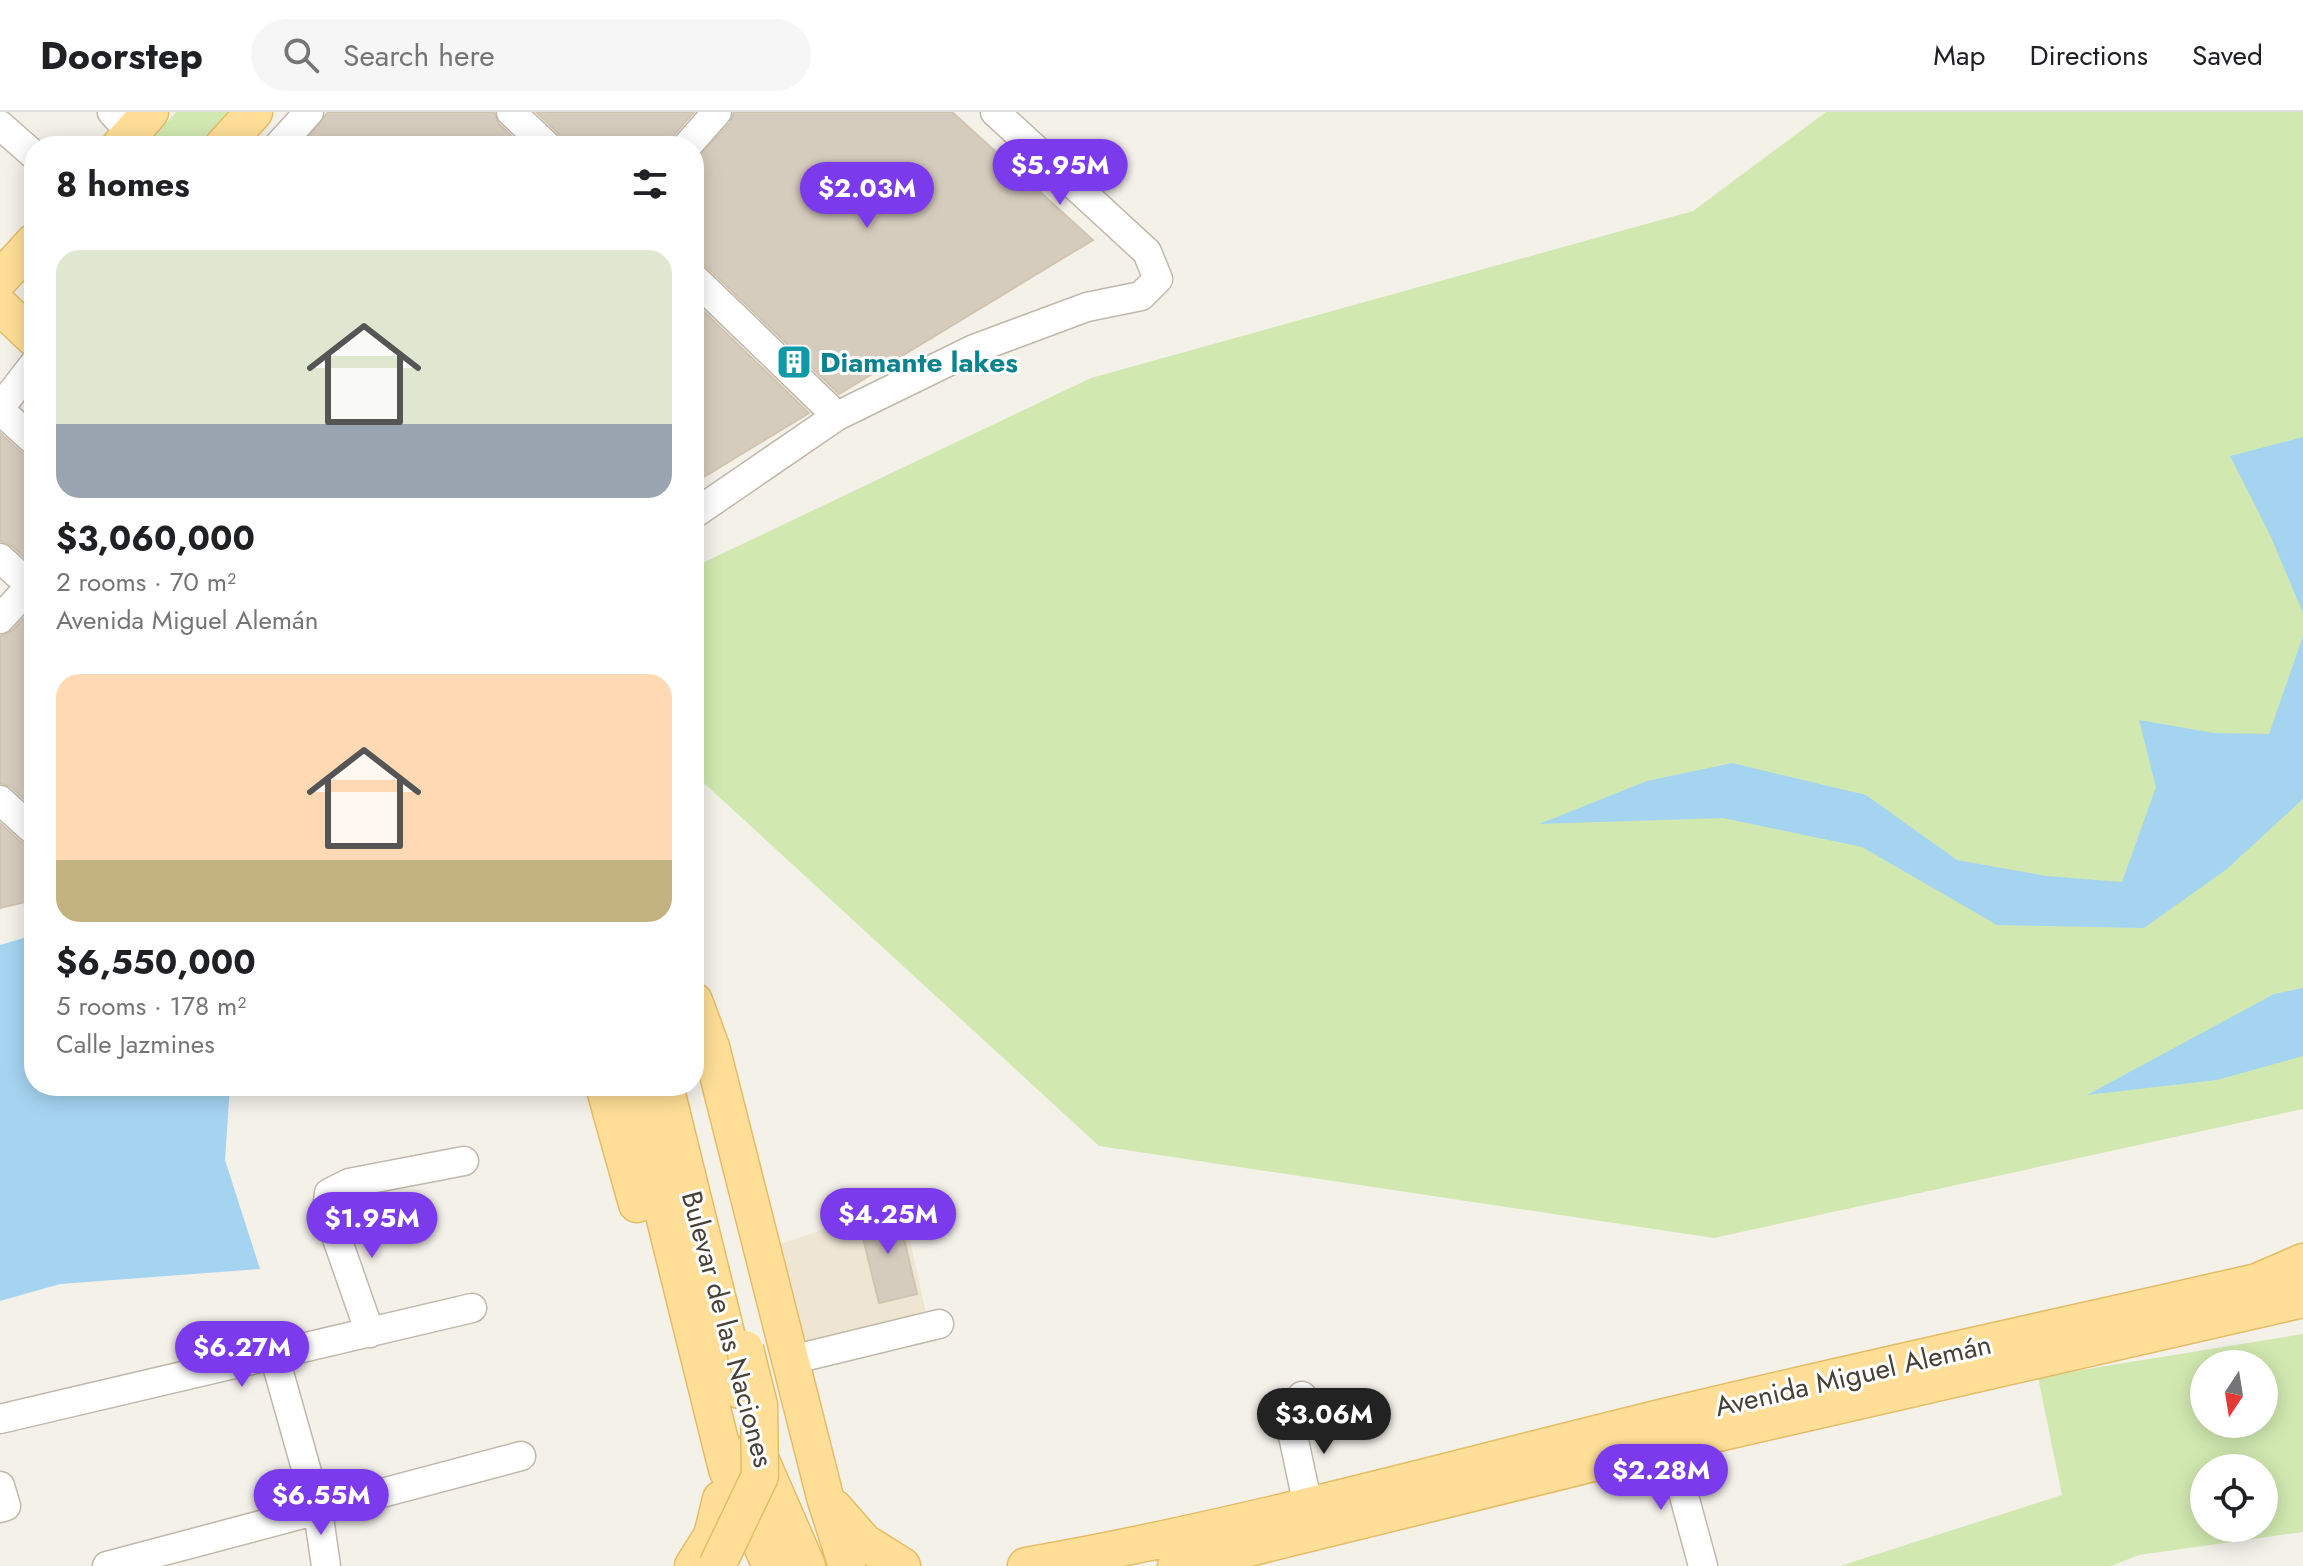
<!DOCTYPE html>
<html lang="en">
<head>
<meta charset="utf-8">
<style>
  body { margin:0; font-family:Jost,sans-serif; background:#f6f6f6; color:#202124; height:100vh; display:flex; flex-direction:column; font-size:30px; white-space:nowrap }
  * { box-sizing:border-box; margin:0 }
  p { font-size:26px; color:#757577 }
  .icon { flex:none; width:44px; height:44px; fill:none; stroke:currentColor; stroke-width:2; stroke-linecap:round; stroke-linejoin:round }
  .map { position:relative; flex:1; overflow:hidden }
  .panel { position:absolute; left:24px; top:24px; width:680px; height:960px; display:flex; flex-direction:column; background:#fff; border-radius:32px; box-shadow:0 4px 20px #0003 }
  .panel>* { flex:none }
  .needle { width:52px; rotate:192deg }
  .controls { position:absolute; left:2190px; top:1238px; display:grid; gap:16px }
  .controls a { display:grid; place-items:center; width:88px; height:88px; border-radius:50%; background:#fff; box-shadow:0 4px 20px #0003; font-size:40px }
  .price { position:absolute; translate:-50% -68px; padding:0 18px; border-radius:28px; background:#7c3aed; color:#fff; font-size:26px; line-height:52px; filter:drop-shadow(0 2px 4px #0008) }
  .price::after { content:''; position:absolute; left:50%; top:48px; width:24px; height:18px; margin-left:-12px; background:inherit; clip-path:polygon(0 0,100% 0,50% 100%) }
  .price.current { background:#222; color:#fff }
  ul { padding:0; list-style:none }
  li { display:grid; align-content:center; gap:16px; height:424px; padding:0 32px }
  li span { display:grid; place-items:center; height:248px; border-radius:24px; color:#555 }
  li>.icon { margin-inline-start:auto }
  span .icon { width:144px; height:144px; fill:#fffc; stroke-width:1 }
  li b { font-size:34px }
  h2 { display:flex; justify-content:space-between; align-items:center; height:96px; padding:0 32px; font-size:34px }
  header { display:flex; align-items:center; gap:48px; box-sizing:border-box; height:112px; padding:0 40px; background:#fff; border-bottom:2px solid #e0e0e0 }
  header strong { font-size:38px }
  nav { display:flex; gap:44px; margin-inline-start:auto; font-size:28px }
  .search { width:560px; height:72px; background:#f6f6f6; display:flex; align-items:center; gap:20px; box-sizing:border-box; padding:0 28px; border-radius:44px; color:#757577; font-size:30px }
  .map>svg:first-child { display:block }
</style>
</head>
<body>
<header>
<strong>Doorstep</strong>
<div class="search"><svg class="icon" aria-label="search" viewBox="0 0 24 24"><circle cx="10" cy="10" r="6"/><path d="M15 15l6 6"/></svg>Search here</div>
<nav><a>Map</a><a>Directions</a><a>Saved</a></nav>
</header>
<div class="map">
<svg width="2303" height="1454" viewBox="0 0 2303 1454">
  <rect width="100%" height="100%" fill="#f4f1e9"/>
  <path fill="#eee5d2" d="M902 1091 926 1202 799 1238 763 1138Z"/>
  <path fill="#d1e9b1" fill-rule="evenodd" d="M176 0H238L210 34H159L153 26Z
    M1826 0H2303V997L1714 1126 1099 1034 694 662V455L1091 266 1693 99Z
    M2303 1222V1420L2139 1443 2111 1454H1840L2062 1383 2038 1265ZM2204 1252H2264V1312H2204ZM2204 1356H2264V1416H2204Z"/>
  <path fill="#a5d4f1" d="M2303 325V501L2270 423 2230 344Z
    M2303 524V687L2227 757 2144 816 1997 813 1862 735 1723 706 1539 712 1647 669 1732 651 1866 683 1957 748 2046 764 2122 770 2156 675 2139 608 2214 621 2269 622Z
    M34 823V974H230L225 1048 260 1157 60 1172 0 1189V833Z
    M2303 876V944L2217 968 2087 983 2274 882Z"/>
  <path fill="#d6ccbe" stroke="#d1c4b1" stroke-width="2" d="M328 0H494L499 12 522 34H301Z
    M536 0H694L674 23 670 34H564L559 22Z
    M734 0H952L1093 128 839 282 706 154 694 149V49L730 11Z
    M694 190 809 301 694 371Z
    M0 321 23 342 34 346V454L11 433 0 429Z
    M34 495V696L11 675 0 671V524L13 518Z
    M0 711 23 732 34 736V788L0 796Z
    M896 1093 917 1182 879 1191 859 1110Z"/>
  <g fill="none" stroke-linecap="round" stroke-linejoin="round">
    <defs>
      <path id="minor" d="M112 0 142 34
        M511 0 547 34
        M0 13 34 43
        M278 34 309 0
        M687 34 717 0
        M694 166 837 304
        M0 296 34 252
        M0 298 34 329
        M694 402 837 304 974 237 1087 195 1141 184 1158 167 1147 140 995 0
        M0 446 34 477
        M0 507 30 474
        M0 688 34 719
        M370 1221 327 1098 329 1081 349 1071 464 1049
        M274 1243 318 1399 326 1454
        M791 1248 939 1212
        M1302 1284 1288 1300 1308 1394
        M0 1307 472 1196
        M1670 1332 1703 1454
        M0 1374 6 1394 0 1396
        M107 1454 521 1344"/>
      <path id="major" d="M120 34 150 0
        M223 34 254 0
        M0 167 34 130
        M0 194 34 226
        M694 889 711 935 825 1385 847 1454
        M604 974 637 1092
        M632 974 727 1357 771 1454
        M665 974 740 1278
        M755 1335 807 1454
        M834 1396 864 1430 902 1454
        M693 1454 712 1424 721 1387
        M1026 1454C1243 1416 1455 1356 1669 1304 1865 1257 2061 1215 2257 1170L2303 1150
        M1176 1454 1670 1332 2303 1187"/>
    </defs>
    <use href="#minor" stroke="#c0b8ab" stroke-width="31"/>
    <use href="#major" stroke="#e5bc66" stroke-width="39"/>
    <use href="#minor" stroke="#fff" stroke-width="28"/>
    <use href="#major" stroke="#ffdf97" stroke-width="36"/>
    <defs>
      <path id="major-bridge" d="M717 1454 760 1364 759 1293 745 1237"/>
    </defs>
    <use href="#major-bridge" stroke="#e5bc66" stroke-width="39" stroke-linecap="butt"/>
    <use href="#major-bridge" stroke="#ffdf97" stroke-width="36"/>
  </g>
  <defs>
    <symbol id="building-square" viewBox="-11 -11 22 22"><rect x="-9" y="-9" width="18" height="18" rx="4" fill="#0f9aa8" stroke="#fff"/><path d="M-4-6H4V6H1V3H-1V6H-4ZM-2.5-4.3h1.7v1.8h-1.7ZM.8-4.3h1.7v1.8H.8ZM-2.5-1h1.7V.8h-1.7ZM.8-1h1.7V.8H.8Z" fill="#fff"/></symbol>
  </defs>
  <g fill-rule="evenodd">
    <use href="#building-square" x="774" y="230" width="40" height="40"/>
  </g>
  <g text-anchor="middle" stroke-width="6" stroke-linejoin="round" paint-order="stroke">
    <g font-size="28" font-weight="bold" fill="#0d838f" stroke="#fff" text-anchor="start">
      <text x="820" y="260">Diamante lakes</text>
    </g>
    <g font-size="28" fill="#484137" stroke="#fff">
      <text transform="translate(728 1217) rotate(75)" y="10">Bulevar de las Naciones</text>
      <text transform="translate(1853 1263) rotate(-13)" y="10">Avenida Miguel Alemán</text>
    </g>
  </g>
</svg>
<div class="controls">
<a><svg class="needle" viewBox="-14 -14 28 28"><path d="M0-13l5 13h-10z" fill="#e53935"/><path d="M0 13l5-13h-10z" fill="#757577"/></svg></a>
<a><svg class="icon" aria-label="locate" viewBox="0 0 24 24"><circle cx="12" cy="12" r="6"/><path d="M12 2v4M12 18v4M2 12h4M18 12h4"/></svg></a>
</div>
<b class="price" style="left:1060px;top:95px">$5.95M</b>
<b class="price" style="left:867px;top:118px">$2.03M</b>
<b class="price" style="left:888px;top:1144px">$4.25M</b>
<b class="price" style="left:372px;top:1148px">$1.95M</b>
<b class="price" style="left:242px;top:1277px">$6.27M</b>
<b class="price current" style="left:1324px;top:1344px">$3.06M</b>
<b class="price" style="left:1661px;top:1400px">$2.28M</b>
<b class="price" style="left:321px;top:1425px">$6.55M</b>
<section class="panel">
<h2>8 homes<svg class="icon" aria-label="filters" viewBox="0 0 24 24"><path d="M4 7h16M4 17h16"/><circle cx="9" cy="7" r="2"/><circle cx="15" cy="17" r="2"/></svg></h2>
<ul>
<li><span style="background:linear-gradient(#dfe7d0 70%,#9aa5b1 0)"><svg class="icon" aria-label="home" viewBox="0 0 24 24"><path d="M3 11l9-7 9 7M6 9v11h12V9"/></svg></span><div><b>$3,060,000</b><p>2 rooms · 70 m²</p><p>Avenida Miguel Alemán</p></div></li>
<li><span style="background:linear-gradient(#ffd9b3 75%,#c2b280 0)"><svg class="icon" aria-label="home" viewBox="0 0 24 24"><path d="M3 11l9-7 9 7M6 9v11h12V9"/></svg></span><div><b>$6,550,000</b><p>5 rooms · 178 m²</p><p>Calle Jazmines</p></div></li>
</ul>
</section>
</div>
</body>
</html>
